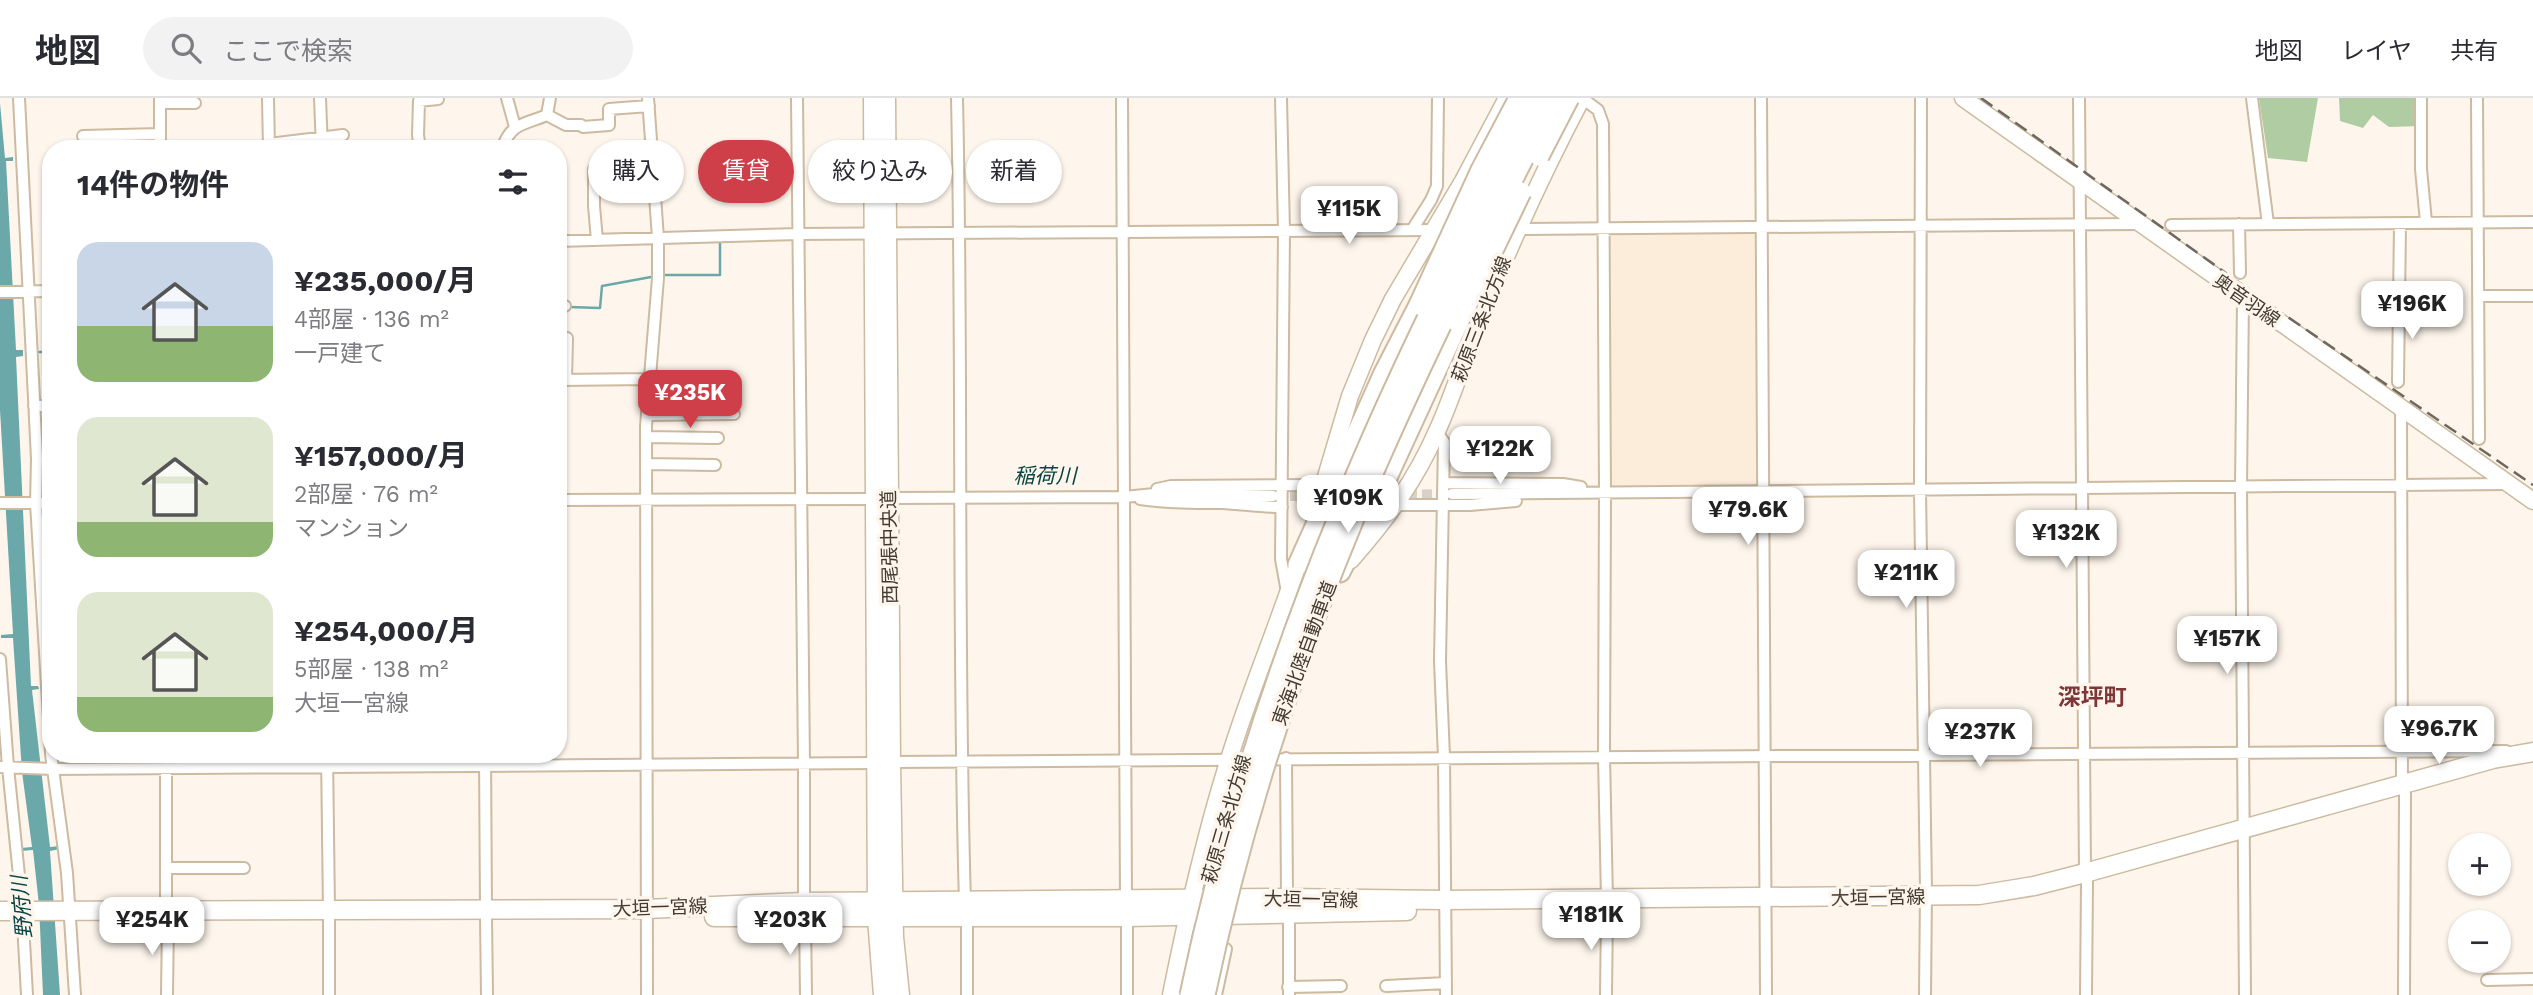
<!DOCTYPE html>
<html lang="ja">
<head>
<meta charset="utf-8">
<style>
  body { margin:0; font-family:"Work Sans","Noto Sans JP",sans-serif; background:#f2f2f3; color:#2b2b33; height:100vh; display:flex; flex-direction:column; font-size:26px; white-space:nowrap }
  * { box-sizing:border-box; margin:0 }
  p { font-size:23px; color:#7c7c81 }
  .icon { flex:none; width:38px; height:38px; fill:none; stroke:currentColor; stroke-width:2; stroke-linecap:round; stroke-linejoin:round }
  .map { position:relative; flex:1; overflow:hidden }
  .side { position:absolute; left:42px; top:42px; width:525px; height:623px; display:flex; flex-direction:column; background:#fff; border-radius:28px; box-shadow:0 2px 5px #0004 }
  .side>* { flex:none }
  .guide { position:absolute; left:588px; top:42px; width:665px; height:63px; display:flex; gap:14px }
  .tools { position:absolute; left:2448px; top:735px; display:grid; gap:14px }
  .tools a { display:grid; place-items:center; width:63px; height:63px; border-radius:50%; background:#fff; box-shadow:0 2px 5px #0004; font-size:35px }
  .price { position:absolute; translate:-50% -60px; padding:0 16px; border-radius:14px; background:#fff; color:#222; font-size:23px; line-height:46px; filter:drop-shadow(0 2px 4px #0008) }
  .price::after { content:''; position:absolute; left:50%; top:42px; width:21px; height:16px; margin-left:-10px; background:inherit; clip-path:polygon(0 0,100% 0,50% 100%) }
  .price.on { background:#cf3f4a; color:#fff }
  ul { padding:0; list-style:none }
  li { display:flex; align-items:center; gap:21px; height:175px; padding:0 35px }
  li span { display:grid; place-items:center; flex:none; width:196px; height:140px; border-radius:21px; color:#555 }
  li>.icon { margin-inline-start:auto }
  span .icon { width:84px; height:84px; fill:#fffc; stroke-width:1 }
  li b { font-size:30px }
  h2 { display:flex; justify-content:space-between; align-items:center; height:84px; padding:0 35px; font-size:30px }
  .chip { padding:0 24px; border-radius:32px; background:#fff; box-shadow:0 2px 5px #0004; font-size:24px; line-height:63px }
  .chip.on { background:#cf3f4a; color:#fff }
  header { display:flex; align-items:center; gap:42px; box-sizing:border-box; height:98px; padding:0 35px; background:#fff; border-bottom:2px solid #e1e1e2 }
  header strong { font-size:33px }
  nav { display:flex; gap:38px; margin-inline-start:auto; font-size:24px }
  .search { width:490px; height:63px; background:#f2f2f3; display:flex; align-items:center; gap:18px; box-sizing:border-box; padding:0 24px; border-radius:38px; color:#7c7c81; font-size:26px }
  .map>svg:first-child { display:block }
</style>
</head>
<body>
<header>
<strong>地図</strong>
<div class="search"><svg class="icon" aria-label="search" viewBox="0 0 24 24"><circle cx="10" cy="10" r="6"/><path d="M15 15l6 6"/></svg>ここで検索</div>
<nav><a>地図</a><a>レイヤ</a><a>共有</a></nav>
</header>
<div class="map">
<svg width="2533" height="897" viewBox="0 0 2533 897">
  <rect width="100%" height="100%" fill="#fef6ec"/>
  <path fill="#fbedda" d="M1758 133 1760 389H1612L1609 135Z"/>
  <path fill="#afcca3" d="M2259 0H2318L2307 64 2268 60Z
    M2339 0H2417L2421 28 2389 29 2373 17 2363 30 2340 23Z"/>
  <path fill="#6ba8aa" d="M0 5 5 60 13 59V63H6L16 252H23V258L16 259 31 588H38L39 591 32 592 50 749 60 748V751L50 753 60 897H43L39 807 33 752 21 753V750L32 749 22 674 13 540H1V537L13 536 0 312Z"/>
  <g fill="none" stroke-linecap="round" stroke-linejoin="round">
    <path stroke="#6ba8aa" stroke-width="2.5" d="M665 177H720V145
      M569 209 600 210 602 188 651 179
      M37 254H51
      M1080 394H1119"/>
    <path stroke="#d9d1c7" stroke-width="10" stroke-dasharray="10 5" stroke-linecap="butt" d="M1377 397 1452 396
      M1275 398H1326"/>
    <defs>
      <path id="minor" d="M19 0 37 361 36 405 51 655
        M160 0V51
        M268 0 269 51
        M320 0 322 51
        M507 0 515 29
        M797 0 804 665V804
        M957 0C963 268 957 536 965 804
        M1122 0 1126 802
        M1281 0 1284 133 1281 461 1287 494
        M1582 0 1598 12 1603 26 1605 394 1604 658 1607 802
        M1761 0 1766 897
        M1921 0 1920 393 1926 793 1925 897
        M2079 0 2085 775
        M2252 0 2268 126
        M2421 0V71L2426 124
        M2477 0 2479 341
        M160 5H195
        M547 17 566 27H581L583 29 609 27V11L649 8
        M83 38 160 36
        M269 46 343 37
        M420 51 418 37 419 3 438 1
        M502 51C511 24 524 27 547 17L550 0
        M594 71V108L597 142
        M2239 126 2240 175
        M2171 127 2533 124
        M1513 131 2139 126
        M1412 132 1431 102 1437 88 1438 0
        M558 143 798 136 1437 132
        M0 194 51 193
        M2478 198H2533
        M2243 199 2241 390 2245 897
        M558 207 565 208
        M558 282 649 281
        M566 282 567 240
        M2398 284 2400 126
        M34 308H51
        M2401 311 2402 687
        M647 317 734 316
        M1437 334 1444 344 1440 563 1444 659 1446 897
        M646 339 718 340
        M646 366 715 367
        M1444 385 1563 386 1581 389
        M1157 391 1171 388 1323 387
        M1452 396 2507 386
        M888 400 1124 399 1154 396 1273 398
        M1140 401C1168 405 1194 405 1222 405 1242 406 1261 409 1282 409
        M558 402 876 401
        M0 405H51
        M1397 407H1470L1516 403
        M0 561 8 669 22 807 27 897
        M51 656 67 775 75 897
        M327 656 329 812
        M485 656 486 811
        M1286 660 1287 800
        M891 664 2506 653
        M0 669 53 671 877 665
        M166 670V813
        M167 770H244
        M486 819 487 897
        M967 819V897
        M329 820V897
        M805 820 806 897
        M2487 882 2533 881
        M1386 888 1446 885
        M1288 889 1341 888
        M167 897 168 822
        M647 897 646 328 658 180V140L648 0
        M1127 897V819
        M1216 897 1226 851
        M1289 897V815
        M1606 897 1607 812
        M2086 897 2087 784
        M2404 897 2405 696"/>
      <path id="secondary" d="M1963 0 2533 403
        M1317 409 1350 298 1373 242 1393 201 1463 83 1507 0
        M1351 462C1386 422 1416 382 1437 333 1455 294 1466 253 1483 213 1513 140 1545 70 1582 0
        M1171 897C1187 817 1205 736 1230 658 1251 590 1279 525 1301 457"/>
      <path id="primary" d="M873 0 877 820 883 897
        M886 0 891 664 894 839 900 897
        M0 813 646 811 804 804 1287 800 1444 802 1979 797 2034 788 2085 775 2493 661 2533 654
        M714 819H1127L1407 813"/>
      <path id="motorway" d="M1298 467 1384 275 1419 207
        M1340 474 1372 412 1458 225"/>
    </defs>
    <use href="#minor" stroke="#ccbaa1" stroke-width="14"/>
    <use href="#secondary" stroke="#ccbaa1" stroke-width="19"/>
    <use href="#primary" stroke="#ccbaa1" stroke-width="21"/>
    <use href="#motorway" stroke="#ccbaa1" stroke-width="23"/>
    <use href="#minor" stroke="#fff" stroke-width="10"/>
    <use href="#secondary" stroke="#fff" stroke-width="16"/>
    <use href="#primary" stroke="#fff" stroke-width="18"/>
    <use href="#motorway" stroke="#fff" stroke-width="19"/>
    <path stroke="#70685e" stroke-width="2.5" stroke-dasharray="14 7" stroke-linecap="butt" d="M1981 0 2279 213 2533 387"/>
    <defs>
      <path id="motorway-bridge" d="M1539 58 1569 0
        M1419 207 1481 72 1519 0
        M1458 225 1521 94
        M1190 897C1227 719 1285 544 1356 377 1410 249 1474 125 1537 0
        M1205 897C1242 721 1299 548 1370 382 1426 253 1490 126 1554 0"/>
    </defs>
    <use href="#motorway-bridge" stroke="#ccbaa1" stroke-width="23" stroke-linecap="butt"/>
    <use href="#motorway-bridge" stroke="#fff" stroke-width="19"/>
  </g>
  <g text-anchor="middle" stroke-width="7" stroke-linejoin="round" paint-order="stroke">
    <g font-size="19" fill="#433b31" stroke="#fef6ec">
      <text transform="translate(2247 202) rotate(35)" y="7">奥音羽線</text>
      <text transform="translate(1481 221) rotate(-69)" y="7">萩原三条北方線</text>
      <text transform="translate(889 449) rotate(-91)" y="7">西尾張中央道</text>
      <text transform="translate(1304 555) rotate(-70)" y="7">東海北陸自動車道</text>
      <text transform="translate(1226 721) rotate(-74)" y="7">萩原三条北方線</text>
      <text transform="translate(1878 799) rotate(-1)" y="7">大垣一宮線</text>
      <text transform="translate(1311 801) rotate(1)" y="7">大垣一宮線</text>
      <text transform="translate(660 809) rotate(-2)" y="7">大垣一宮線</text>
    </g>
    <g font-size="21" font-style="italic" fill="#094446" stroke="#fef6ec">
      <text x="1045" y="385">稲荷川</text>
      <text transform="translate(22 809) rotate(-95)" y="7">野府川</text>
    </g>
    <g font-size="23" font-weight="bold" fill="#7e3638" stroke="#fef6ec">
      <text x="2092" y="607">深坪町</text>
    </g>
  </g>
</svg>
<div class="tools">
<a>+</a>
<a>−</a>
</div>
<b class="price" style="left:1349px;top:148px">¥115K</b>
<b class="price" style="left:2412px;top:243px">¥196K</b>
<b class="price on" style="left:690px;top:332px">¥235K</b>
<b class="price" style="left:1500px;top:388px">¥122K</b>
<b class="price" style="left:1348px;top:437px">¥109K</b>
<b class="price" style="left:1748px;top:449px">¥79.6K</b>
<b class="price" style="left:2066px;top:472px">¥132K</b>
<b class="price" style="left:1906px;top:512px">¥211K</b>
<b class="price" style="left:2227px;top:578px">¥157K</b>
<b class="price" style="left:2439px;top:668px">¥96.7K</b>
<b class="price" style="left:1980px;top:671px">¥237K</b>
<b class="price" style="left:1591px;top:854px">¥181K</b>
<b class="price" style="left:152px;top:859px">¥254K</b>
<b class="price" style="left:790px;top:859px">¥203K</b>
<div class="guide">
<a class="chip">購入</a>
<a class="chip on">賃貸</a>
<a class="chip">絞り込み</a>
<a class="chip">新着</a>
</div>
<section class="side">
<h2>14件の物件<svg class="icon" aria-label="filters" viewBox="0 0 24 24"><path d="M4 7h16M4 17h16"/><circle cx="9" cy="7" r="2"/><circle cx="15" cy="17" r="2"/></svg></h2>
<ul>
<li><span style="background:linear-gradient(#c9d6e8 60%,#8fb573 0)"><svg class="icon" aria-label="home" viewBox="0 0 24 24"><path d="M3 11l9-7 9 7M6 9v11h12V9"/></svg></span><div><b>¥235,000/月</b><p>4部屋 · 136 m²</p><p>一戸建て</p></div></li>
<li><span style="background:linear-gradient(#dfe7d0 75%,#8fb573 0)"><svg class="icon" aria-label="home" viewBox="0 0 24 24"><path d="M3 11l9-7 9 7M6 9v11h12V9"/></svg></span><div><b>¥157,000/月</b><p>2部屋 · 76 m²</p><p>マンション</p></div></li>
<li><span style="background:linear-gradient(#dfe7d0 75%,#8fb573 0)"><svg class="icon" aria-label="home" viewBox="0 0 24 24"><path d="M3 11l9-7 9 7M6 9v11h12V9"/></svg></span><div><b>¥254,000/月</b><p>5部屋 · 138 m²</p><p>大垣一宮線</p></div></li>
</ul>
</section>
</div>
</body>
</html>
